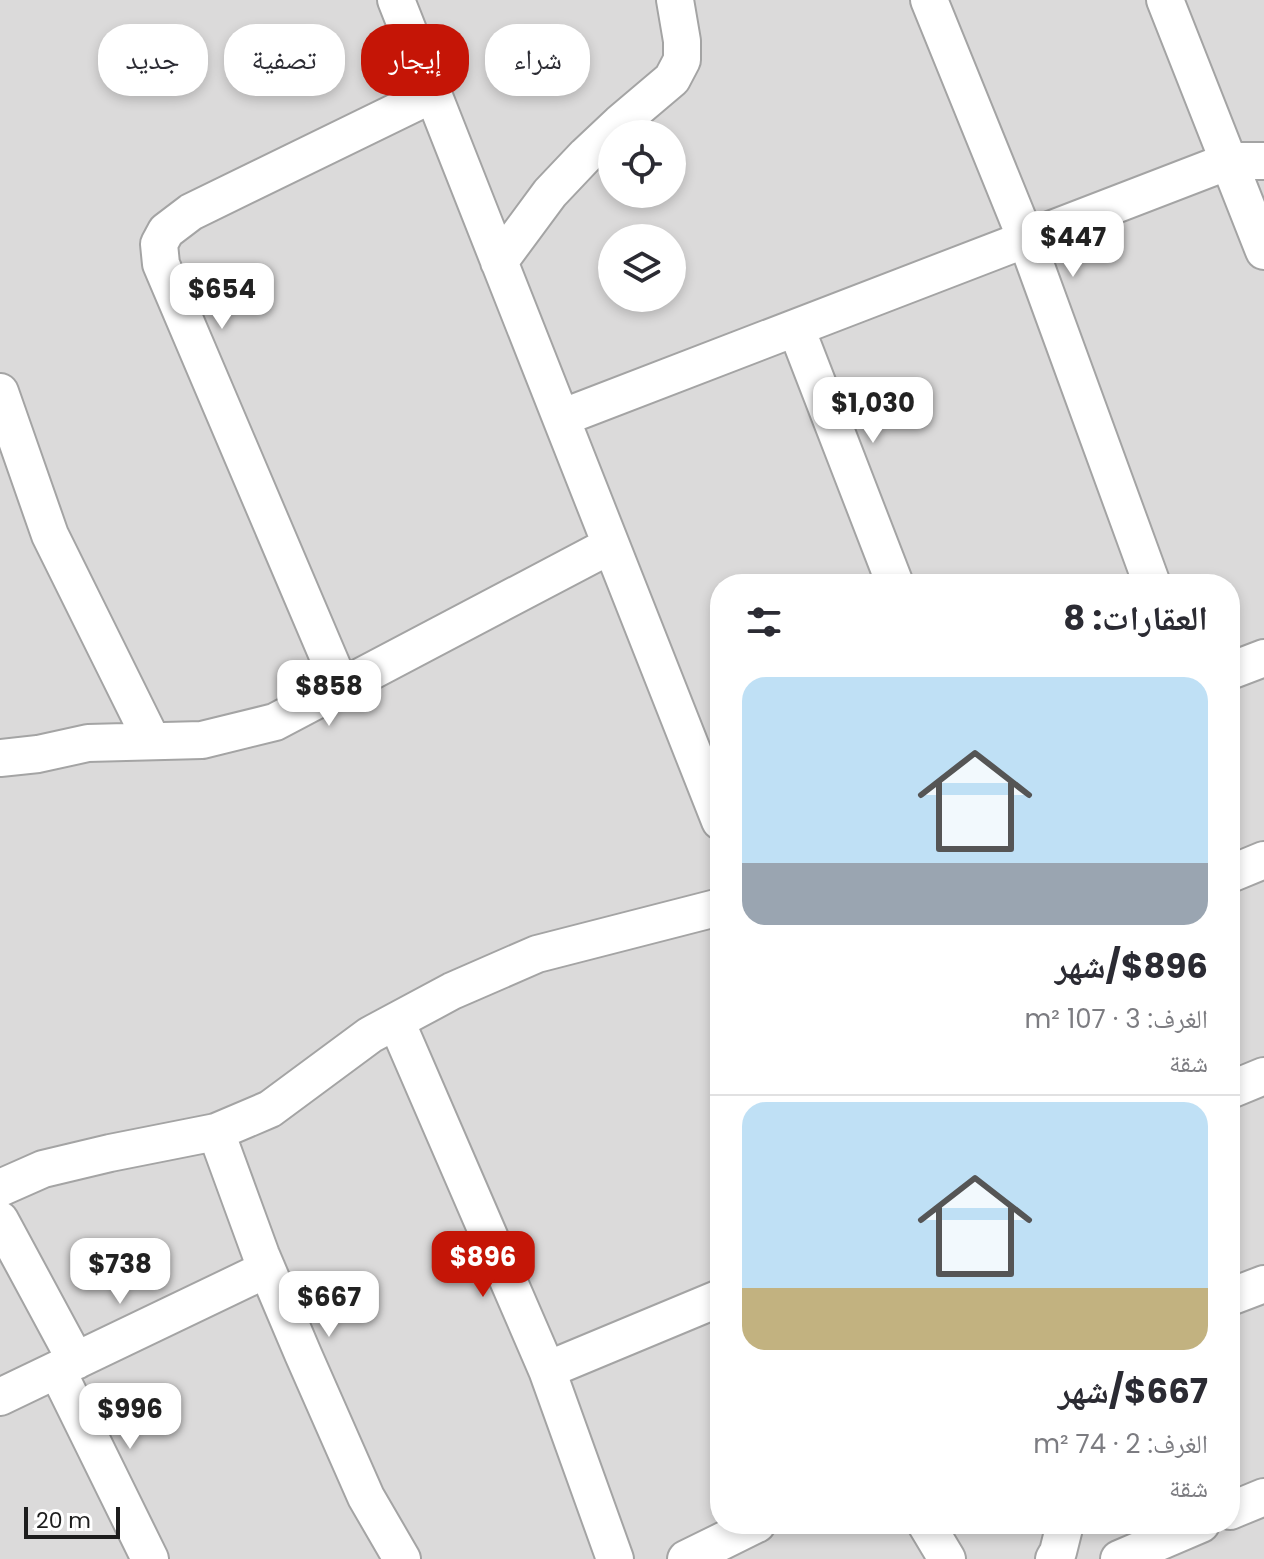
<!DOCTYPE html>
<html lang="ar">
<head>
<meta charset="utf-8">
<style>
  body { margin:0; font-family:Poppins,"Noto Naskh Arabic",sans-serif; background:#f2f2f3; color:#2b2b33; direction:rtl; height:100vh; display:flex; flex-direction:column; font-size:30px; white-space:nowrap }
  * { box-sizing:border-box; margin:0 }
  p { font-size:26px; color:#7c7c81 }
  .icon { flex:none; width:44px; height:44px; fill:none; stroke:currentColor; stroke-width:2; stroke-linecap:round; stroke-linejoin:round }
  .map { position:relative; flex:1; overflow:hidden; direction:ltr }
  .drawer { position:absolute; left:710px; top:574px; width:530px; height:960px; display:flex; flex-direction:column; background:#fff; border-radius:32px; box-shadow:0 4px 12px #0003; direction:rtl }
  .drawer>* { flex:none }
  .banner { position:absolute; left:24px; top:24px; width:566px; height:72px; direction:rtl; display:flex; gap:16px }
  .fabs { position:absolute; left:598px; top:120px; display:grid; gap:16px }
  .fabs a { display:grid; place-items:center; width:88px; height:88px; border-radius:50%; background:#fff; box-shadow:0 4px 12px #0003; font-size:40px }
  .scale { position:absolute; left:24px; bottom:20px; width:96px; box-sizing:border-box; padding-left:8px; border:4px solid #1d1d1d; border-top:0; font-size:22px; line-height:28px; white-space:nowrap; color:#1d1d1d; -webkit-text-stroke:6px #fff; paint-order:stroke }
  .price { position:absolute; translate:-50% -68px; padding:0 18px; border-radius:16px; background:#fff; color:#222; font-size:26px; line-height:52px; filter:drop-shadow(0 2px 4px #0008) }
  .price::after { content:''; position:absolute; left:50%; top:48px; width:24px; height:18px; margin-left:-12px; background:inherit; clip-path:polygon(0 0,100% 0,50% 100%) }
  .price.selected { background:#c51506; color:#fff }
  ul { padding:0; list-style:none }
  li { display:grid; align-content:center; gap:16px; height:424px; padding:0 32px }
  li+li { border-top:2px solid #e1e1e2 }
  li span { display:grid; place-items:center; height:248px; border-radius:24px; color:#555 }
  li>.icon { margin-inline-start:auto }
  span .icon { width:144px; height:144px; fill:#fffc; stroke-width:1 }
  li b { font-size:34px }
  h2 { display:flex; justify-content:space-between; align-items:center; height:96px; padding:0 32px; font-size:34px }
  .tag { padding:0 28px; border-radius:32px; background:#fff; box-shadow:0 4px 12px #0003; font-size:28px; line-height:72px }
  .tag.selected { background:#c51506; color:#fff }
  .map>svg:first-child { display:block }
</style>
</head>
<body>
<div class="map">
<svg width="1264" height="1559" viewBox="0 0 1264 1559">
  <rect width="100%" height="100%" fill="#eeebe3"/>
  <path fill="#dbdada" fill-rule="evenodd" d="M0 0H1264V1559H0ZM612 134H672V194H612ZM612 238H672V298H612ZM720 584H1230V1524H720Z"/>
  <g fill="none" stroke-linecap="round" stroke-linejoin="round">
    <defs>
      <path id="minor" d="M396 0 720 821
        M929 0 1026 239 1152 584
        M1165 0 1264 251
        M499 262 550 193 586 155 620 123 672 79 682 60V41L675 0
        M796 328 895 584
        M0 392 50 535 152 741
        M561 418 1229 161H1264
        M1230 671 1264 658
        M341 687 161 264 159 244 166 231 191 212 433 94
        M0 758 38 754 88 743 202 740 275 722 611 545
        M1230 874 1264 860
        M396 1021 547 1370 615 1559
        M1230 1090 1264 1076
        M216 1132 261 1255 303 1354 366 1497 402 1559
        M0 1188 43 1169 110 1153 216 1132 270 1109 370 1035 452 991 537 954 720 907
        M0 1220 76 1361
        M1230 1297 1264 1284
        M57 1370 150 1559
        M547 1370 720 1298
        M0 1397 267 1269
        M1230 1511 1264 1497
        M926 1524 947 1559
        M686 1559 757 1524
        M1054 1559 1058 1552 1065 1524
        M1119 1559 1201 1524"/>
    </defs>
    <use href="#minor" stroke="#a4a4a4" stroke-width="40"/>
    <use href="#minor" stroke="#fff" stroke-width="36"/>
  </g>
</svg>
<div class="fabs">
<a><svg class="icon" aria-label="locate" viewBox="0 0 24 24"><circle cx="12" cy="12" r="6"/><path d="M12 2v4M12 18v4M2 12h4M18 12h4"/></svg></a>
<a><svg class="icon" aria-label="layers" viewBox="0 0 24 24"><path d="M12 4l9 5-9 5-9-5zM3 14l9 5 9-5"/></svg></a>
</div>
<div class="scale">20 m</div>
<b class="price" style="left:1073px;top:279px">$447</b>
<b class="price" style="left:222px;top:331px">$654</b>
<b class="price" style="left:873px;top:445px">$1,030</b>
<b class="price" style="left:329px;top:728px">$858</b>
<b class="price selected" style="left:483px;top:1299px">$896</b>
<b class="price" style="left:120px;top:1306px">$738</b>
<b class="price" style="left:329px;top:1339px">$667</b>
<b class="price" style="left:130px;top:1451px">$996</b>
<div class="banner">
<a class="tag">شراء</a>
<a class="tag selected">إيجار</a>
<a class="tag">تصفية</a>
<a class="tag">جديد</a>
</div>
<section class="drawer">
<h2>العقارات: 8<svg class="icon" aria-label="filters" viewBox="0 0 24 24"><path d="M4 7h16M4 17h16"/><circle cx="9" cy="7" r="2"/><circle cx="15" cy="17" r="2"/></svg></h2>
<ul>
<li><span style="background:linear-gradient(#bfe0f5 75%,#9aa5b1 0)"><svg class="icon" aria-label="home" viewBox="0 0 24 24"><path d="M3 11l9-7 9 7M6 9v11h12V9"/></svg></span><div><b>$896/شهر</b><p>الغرف: 3 · 107 m²</p><p>شقة</p></div></li>
<li><span style="background:linear-gradient(#bfe0f5 75%,#c2b280 0)"><svg class="icon" aria-label="home" viewBox="0 0 24 24"><path d="M3 11l9-7 9 7M6 9v11h12V9"/></svg></span><div><b>$667/شهر</b><p>الغرف: 2 · 74 m²</p><p>شقة</p></div></li>
</ul>
</section>
</div>
</body>
</html>
